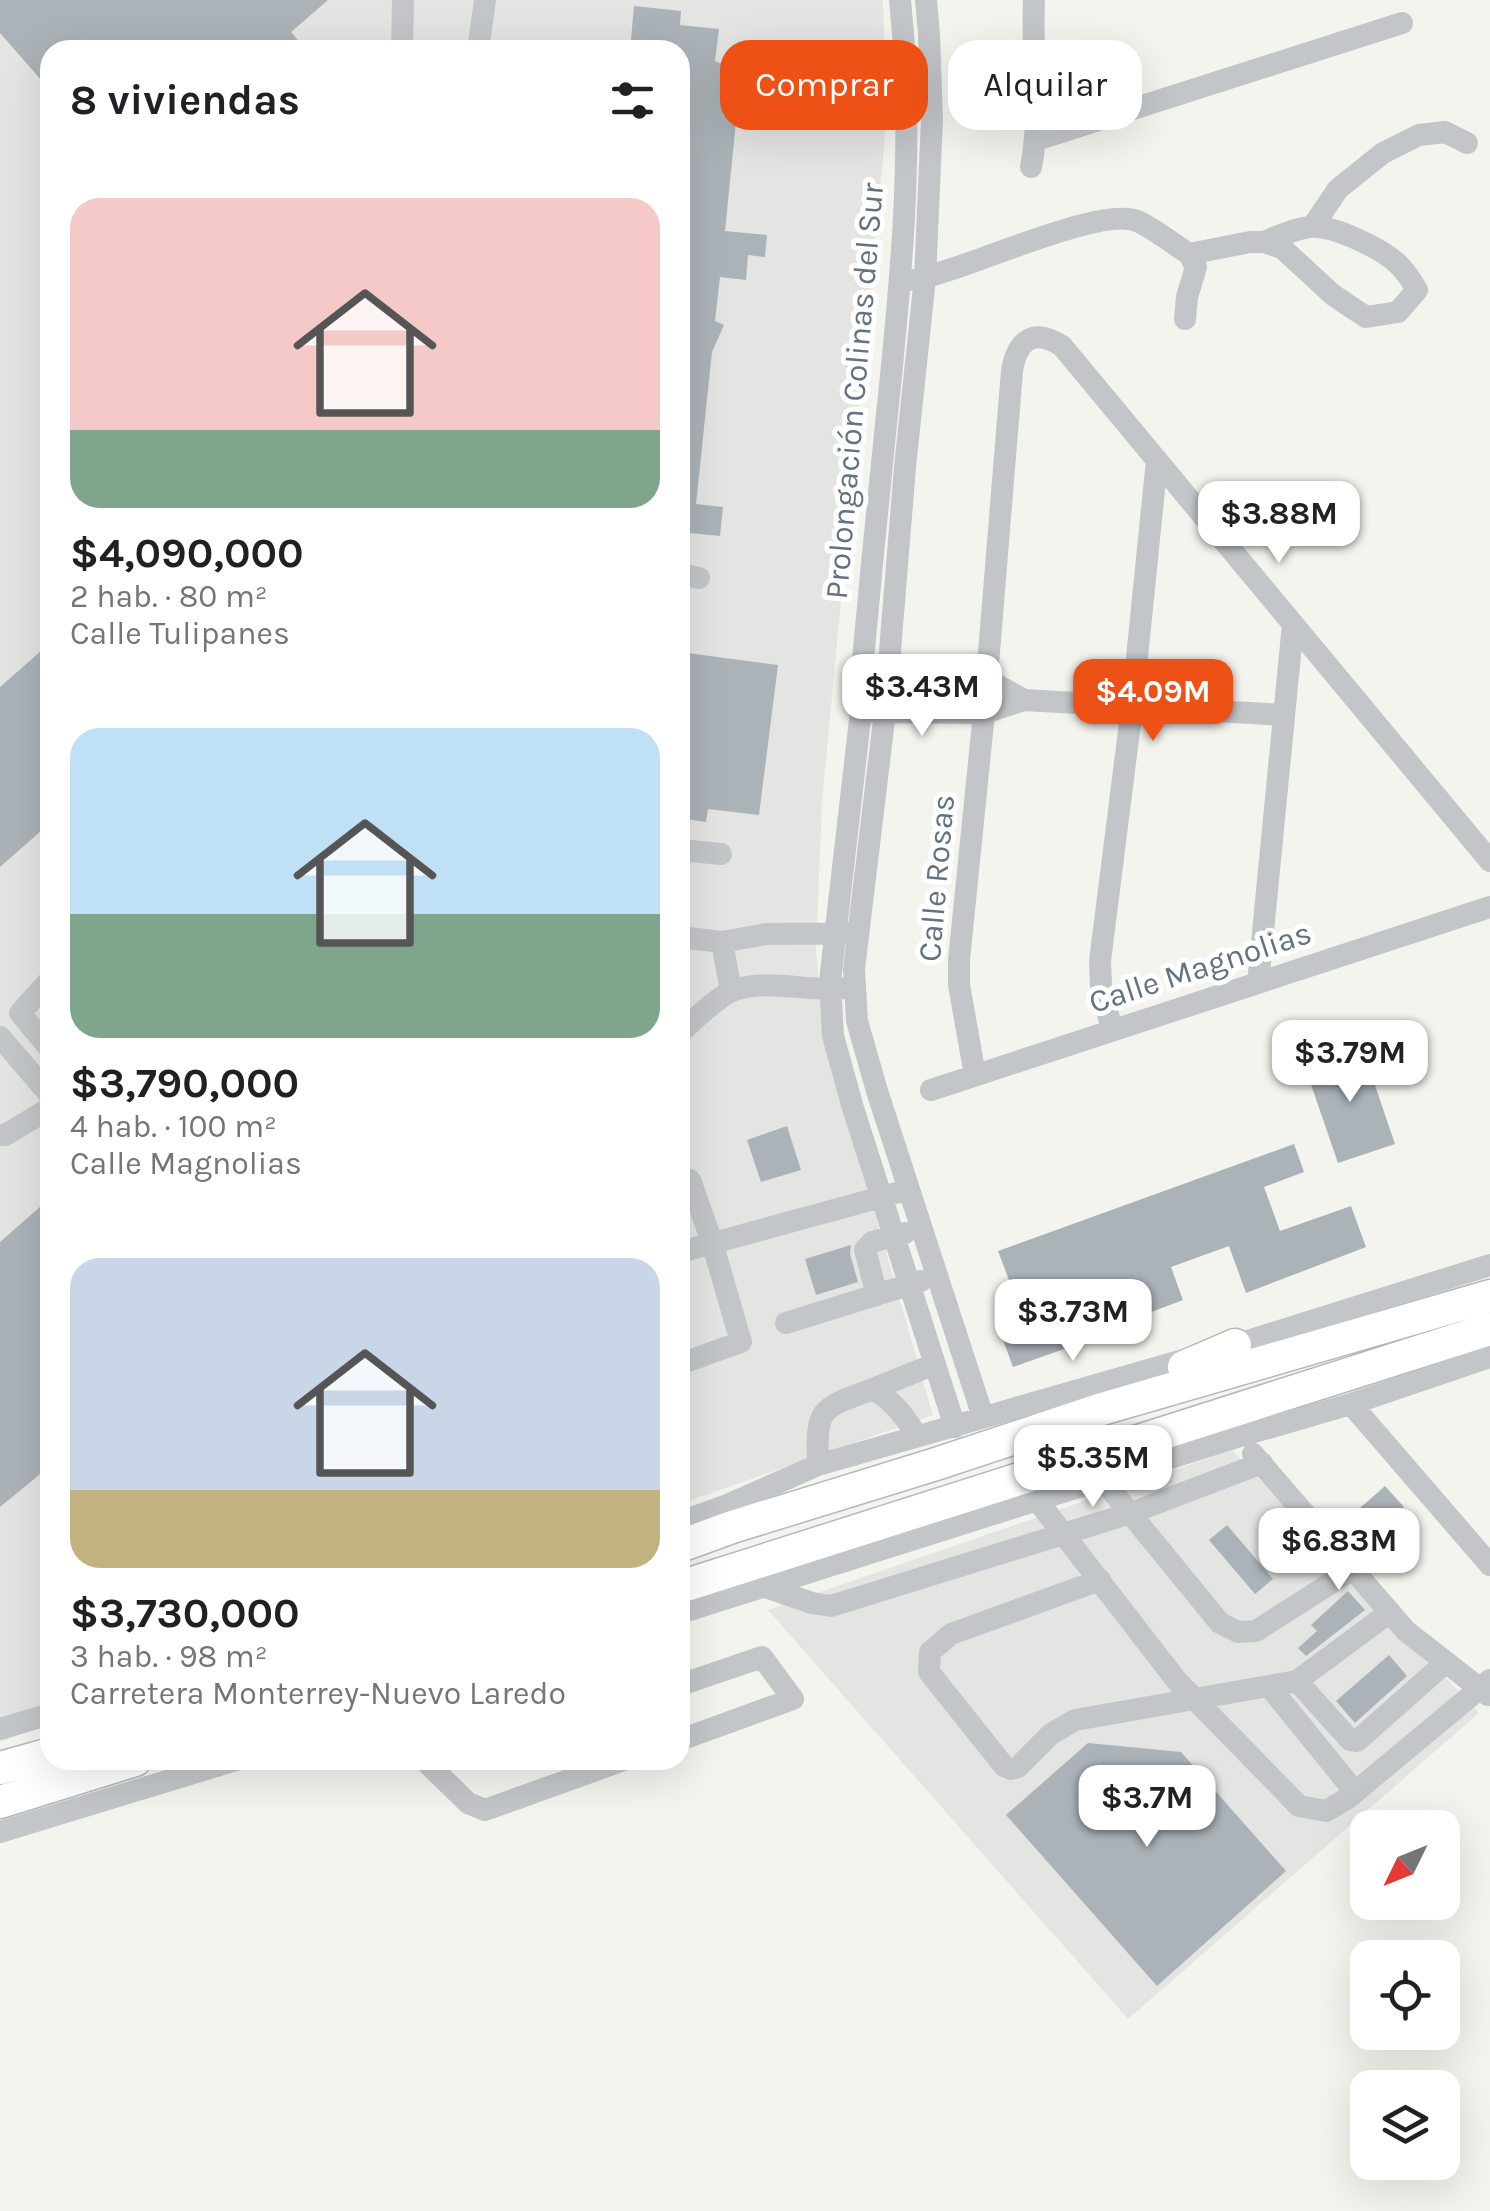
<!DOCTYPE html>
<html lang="es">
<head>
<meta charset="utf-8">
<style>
  body { margin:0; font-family:Karla,sans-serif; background:#f6f6f6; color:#202124; height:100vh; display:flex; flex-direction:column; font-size:38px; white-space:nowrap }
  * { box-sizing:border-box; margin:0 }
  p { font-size:32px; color:#757577 }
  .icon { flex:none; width:55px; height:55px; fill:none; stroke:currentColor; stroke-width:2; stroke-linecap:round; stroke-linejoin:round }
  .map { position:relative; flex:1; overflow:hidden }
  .sheet { position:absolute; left:40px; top:40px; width:650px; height:1730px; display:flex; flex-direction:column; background:#fff; border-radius:30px; box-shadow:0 10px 40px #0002 }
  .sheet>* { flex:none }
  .guide { position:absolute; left:720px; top:40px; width:620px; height:90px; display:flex; gap:20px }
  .needle { width:65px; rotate:227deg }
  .tools { position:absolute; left:1350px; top:1810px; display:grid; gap:20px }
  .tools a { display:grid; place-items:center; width:110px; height:110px; border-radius:20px; background:#fff; box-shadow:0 10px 40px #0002; font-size:50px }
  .price { position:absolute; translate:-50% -85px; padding:0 22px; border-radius:20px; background:#fff; color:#222; font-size:32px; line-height:65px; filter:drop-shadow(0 2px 5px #0008) }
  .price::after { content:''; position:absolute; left:50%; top:60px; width:30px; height:22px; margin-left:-15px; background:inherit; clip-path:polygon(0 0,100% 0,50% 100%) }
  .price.current { background:#ed5116; color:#fff }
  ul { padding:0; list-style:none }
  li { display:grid; align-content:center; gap:20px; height:530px; padding:0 30px }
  li span { display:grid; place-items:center; height:310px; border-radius:30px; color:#555 }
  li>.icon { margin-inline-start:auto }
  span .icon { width:180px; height:180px; fill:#fffc; stroke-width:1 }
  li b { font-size:42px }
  h2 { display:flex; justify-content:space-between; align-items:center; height:120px; padding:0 30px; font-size:42px }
  .chip { padding:0 35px; border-radius:30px; background:#fff; box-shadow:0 10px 40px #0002; font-size:35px; line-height:90px }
  .chip.current { background:#ed5116; color:#fff }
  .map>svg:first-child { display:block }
</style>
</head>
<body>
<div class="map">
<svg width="1490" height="2211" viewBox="0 0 1490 2211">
  <rect width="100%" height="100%" fill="#f4f4ef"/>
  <path fill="#e4e5e3" d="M0 0H883L887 115 822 802 816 953 825 1041 933 1415 680 1504V50H50V1724L0 1742Z
    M1232 1450 1479 1713 1128 2019 768 1610Z"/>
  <path fill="#abb2b8" d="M0 0H328L291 32 306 50H50V90L0 33Z
    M634 6 681 11 680 25 719 29 715 61 741 72 725 231 767 235 765 257 748 255 746 280 720 277 715 321 724 325 712 352 696 504 723 507 720 536 680 532V50H630Z
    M50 643V823L0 867V687Z
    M680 652 778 665 759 815 708 809 706 822 680 818Z
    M1362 1047 1395 1144 1338 1163 1305 1067Z
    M787 1126 801 1170 761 1182 747 1140Z
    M1294 1144 1304 1172 1264 1187 1280 1231 1351 1206 1366 1247 1246 1293 1229 1246 1171 1267 1183 1300 1077 1340 1078 1344 1013 1367 995 1318 1020 1309 998 1251Z
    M50 1198V1466L0 1507V1242Z
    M851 1245 850 1254 858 1282 816 1295 805 1259Z
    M1385 1486 1404 1507 1379 1529 1360 1508Z
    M1227 1525 1273 1579 1255 1594 1209 1540Z
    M1348 1591 1365 1610 1306 1656 1298 1648 1317 1631 1311 1625Z
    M1389 1655 1407 1676 1355 1723 1336 1701Z
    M1088 1743 1181 1752 1286 1871 1157 1986 1006 1815Z"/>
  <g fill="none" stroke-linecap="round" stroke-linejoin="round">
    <defs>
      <path id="highway" d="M1184 1367 1235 1345
        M680 1546 732 1527 936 1464 1102 1409 1490 1296
        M680 1587 1490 1329
        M0 1768 50 1754
        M0 1802 135 1760"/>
    </defs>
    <use href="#highway" stroke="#b5b8bb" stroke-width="35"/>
    <path stroke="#c3c6c9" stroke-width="22" d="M900 0C915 141 901 283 886 424 877 510 869 595 861 681V711L830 981 833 1036 853 1108 955 1427
      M926 0 929 34 932 120 925 278 905 467 885 712 854 969 857 1021 877 1091 983 1417
      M402 50 403 0
      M478 50 485 0
      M1036 140 1402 23
      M1031 167C1042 112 1031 56 1034 0
      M1313 226 1338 189 1383 153 1419 135 1445 132 1467 143
      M1189 254 1250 242H1264L1282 248 1333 295 1366 317 1398 312 1417 290C1412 281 1406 272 1398 264 1381 248 1333 225 1310 227 1294 229 1278 236 1264 242
      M913 280C962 272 1099 205 1137 221 1155 229 1173 244 1189 254
      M1185 319 1187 297 1196 267 1189 254
      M680 574 699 578
      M874 681 986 679 1024 700
      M874 712 984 713 1024 700 1284 715
      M680 850 721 854
      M680 937 722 942 766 934 850 933
      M722 942 731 991
      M50 980 20 1013 50 1049
      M1258 983 1293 624
      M1112 1030 1101 986 1100 961 1132 707 1157 460
      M680 1033C693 1021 719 995 735 990 771 978 809 993 845 988
      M0 1037 50 1095
      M975 1075 959 985V960L984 713 1012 371C1017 341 1033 327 1062 346L1490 861
      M931 1090 1490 907
      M0 1135H5L50 1108
      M680 1184 690 1180 712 1242 741 1342 680 1364
      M680 1252 896 1193
      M877 1295 865 1250 872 1242 905 1233
      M786 1323 921 1281
      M873 1389 935 1364
      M1351 1404 1490 1565
      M1253 1454 1406 1631 1488 1695
      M818 1465C816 1406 820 1409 873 1389 894 1402 904 1415 917 1436
      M1103 1480 1220 1623 1238 1632 1256 1631 1353 1569
      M1037 1500 1177 1681 1299 1806 1326 1811 1348 1798 1490 1680
      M680 1522 727 1505 818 1465 1235 1345 1490 1265
      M1100 1580 951 1634 930 1652 929 1672 1004 1766 1011 1769 1018 1767 1051 1734 1075 1720 1297 1681 1390 1612
      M765 1587 812 1603 831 1606 1131 1513 1262 1463
      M680 1613 1237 1437 1351 1404 1490 1357
      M1297 1681 1350 1740 1357 1741 1445 1663
      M680 1685 762 1657 793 1699 680 1740
      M1269 1686 1355 1792
      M0 1729 50 1714
      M424 1760 468 1803 485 1810 624 1760
      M0 1832 236 1760"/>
    <use href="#highway" stroke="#fff" stroke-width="32"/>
  </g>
  <g text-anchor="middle" stroke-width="10" stroke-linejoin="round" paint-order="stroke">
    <g font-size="32" fill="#617282" stroke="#fff">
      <text transform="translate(854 391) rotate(-85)" y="11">Prolongación Colinas del Sur</text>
      <text transform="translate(936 878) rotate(-85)" y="11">Calle Rosas</text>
      <text transform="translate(1200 967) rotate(-18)" y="11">Calle Magnolias</text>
    </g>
  </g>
</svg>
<div class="tools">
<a><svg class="needle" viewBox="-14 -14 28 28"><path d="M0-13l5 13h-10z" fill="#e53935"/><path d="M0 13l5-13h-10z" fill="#757577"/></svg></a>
<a><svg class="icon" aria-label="locate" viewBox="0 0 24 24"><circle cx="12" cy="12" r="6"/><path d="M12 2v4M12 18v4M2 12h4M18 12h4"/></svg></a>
<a><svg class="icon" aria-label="layers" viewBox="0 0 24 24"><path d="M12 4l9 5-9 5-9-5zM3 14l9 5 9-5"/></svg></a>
</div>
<b class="price" style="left:1279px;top:566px">$3.88M</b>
<b class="price" style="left:922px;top:739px">$3.43M</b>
<b class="price current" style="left:1153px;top:744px">$4.09M</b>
<b class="price" style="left:1350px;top:1105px">$3.79M</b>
<b class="price" style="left:1073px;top:1364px">$3.73M</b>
<b class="price" style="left:1093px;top:1510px">$5.35M</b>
<b class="price" style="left:1339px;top:1593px">$6.83M</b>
<b class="price" style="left:1147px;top:1850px">$3.7M</b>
<div class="guide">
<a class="chip current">Comprar</a>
<a class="chip">Alquilar</a>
</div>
<section class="sheet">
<h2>8 viviendas<svg class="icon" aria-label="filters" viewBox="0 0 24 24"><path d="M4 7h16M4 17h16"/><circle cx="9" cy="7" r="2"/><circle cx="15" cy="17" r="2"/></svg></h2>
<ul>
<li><span style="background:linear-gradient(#f6c9c9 75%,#7fa58c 0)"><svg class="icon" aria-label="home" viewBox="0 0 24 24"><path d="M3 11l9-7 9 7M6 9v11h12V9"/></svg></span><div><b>$4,090,000</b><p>2 hab. · 80 m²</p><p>Calle Tulipanes</p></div></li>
<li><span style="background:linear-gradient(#bfe0f5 60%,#7fa58c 0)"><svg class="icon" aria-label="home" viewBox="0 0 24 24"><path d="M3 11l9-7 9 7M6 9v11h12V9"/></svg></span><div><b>$3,790,000</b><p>4 hab. · 100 m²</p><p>Calle Magnolias</p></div></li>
<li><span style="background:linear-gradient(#c9d6e8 75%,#c2b280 0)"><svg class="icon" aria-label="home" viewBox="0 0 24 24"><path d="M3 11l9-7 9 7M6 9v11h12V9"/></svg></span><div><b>$3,730,000</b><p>3 hab. · 98 m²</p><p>Carretera Monterrey-Nuevo Laredo</p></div></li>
</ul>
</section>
</div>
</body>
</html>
